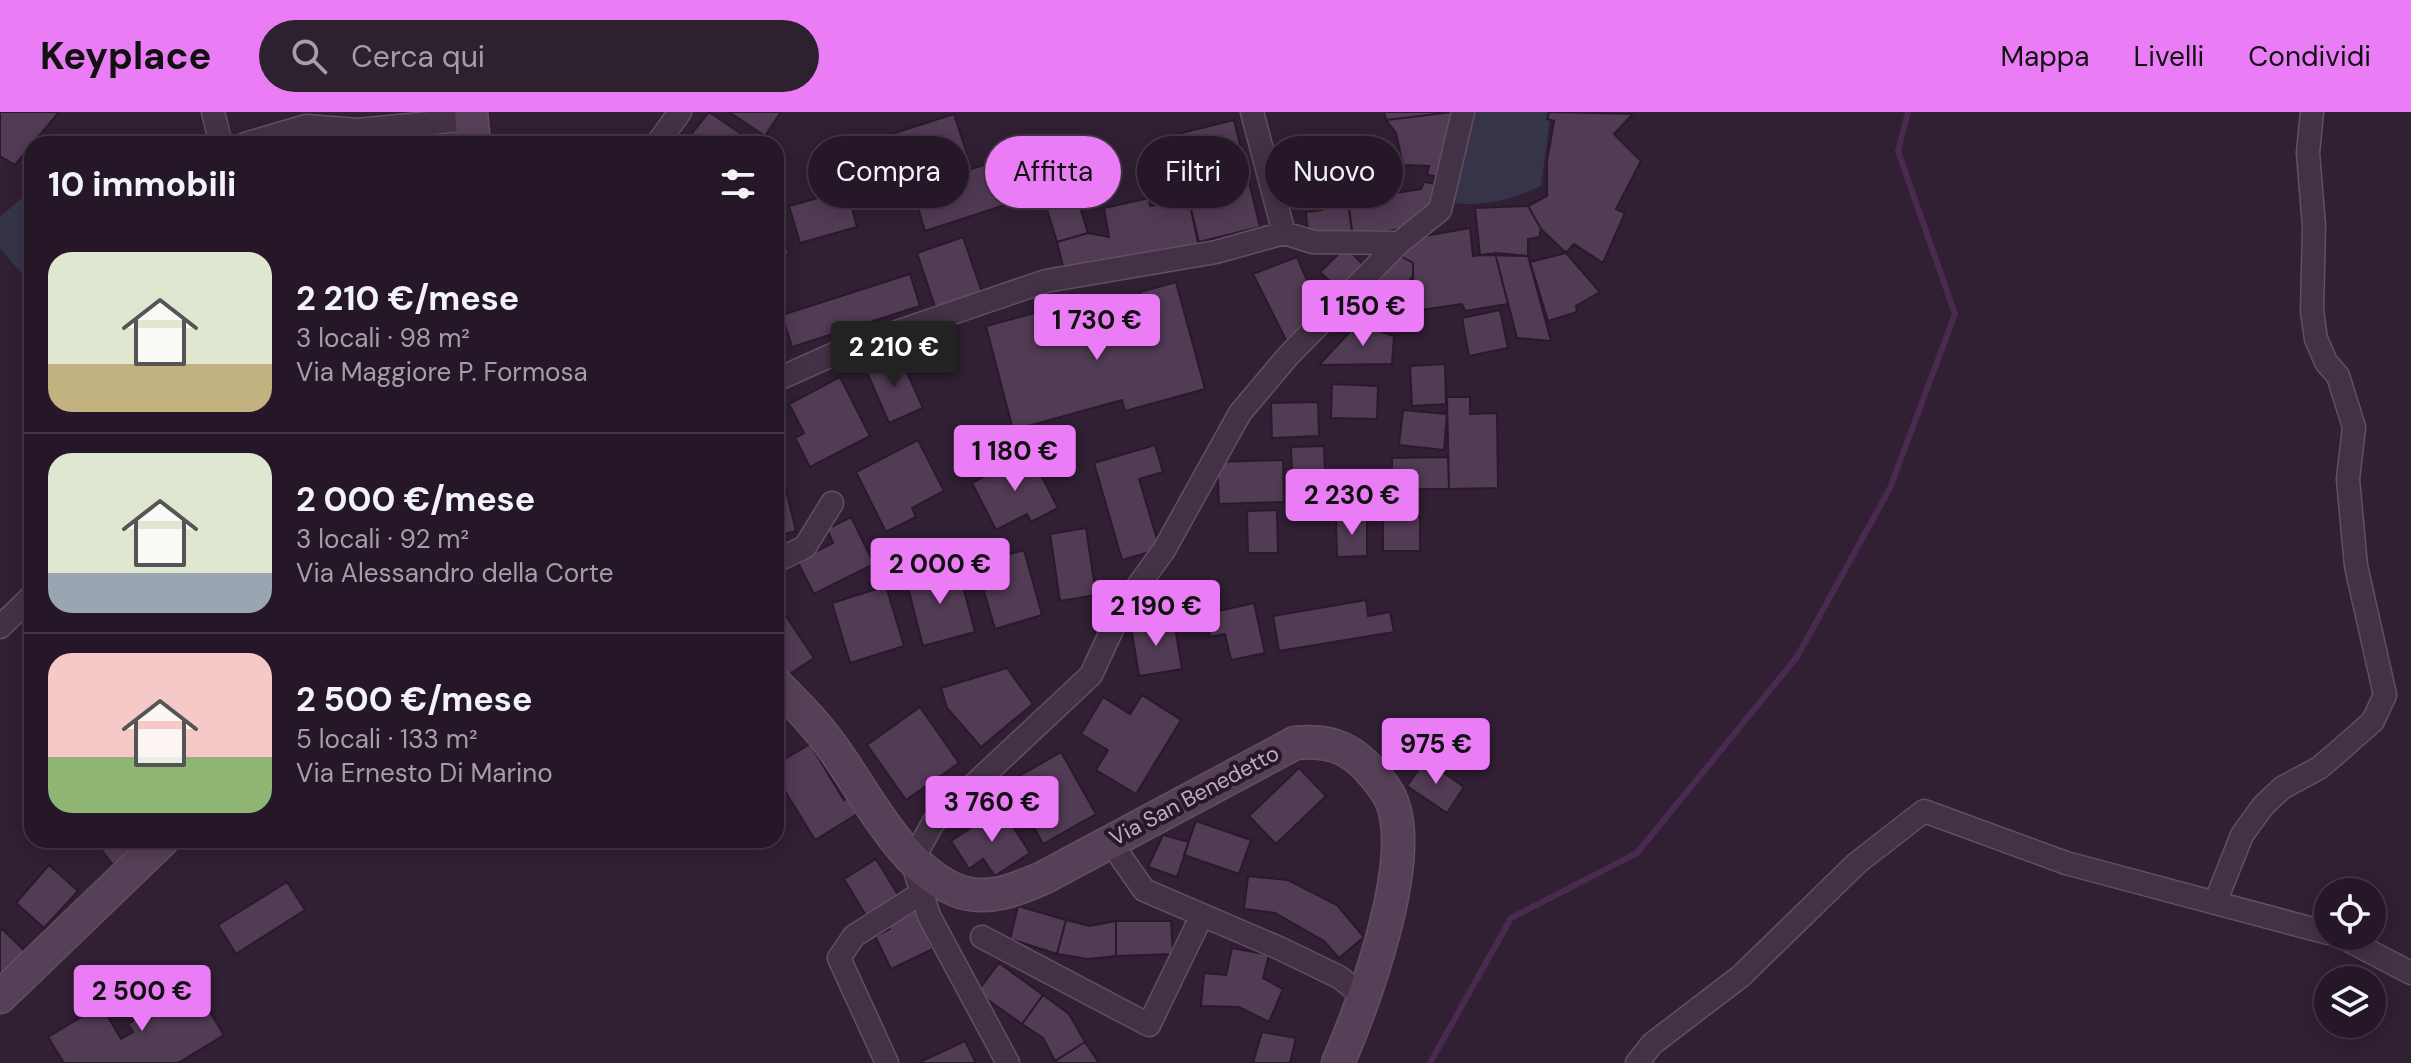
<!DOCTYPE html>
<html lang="it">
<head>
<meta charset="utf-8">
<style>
  body { margin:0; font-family:"DM Sans",sans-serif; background:#2d202f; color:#f1f3f6; height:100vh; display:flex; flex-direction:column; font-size:30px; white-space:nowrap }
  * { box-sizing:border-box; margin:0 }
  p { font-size:26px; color:#a39fa7 }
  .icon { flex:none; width:44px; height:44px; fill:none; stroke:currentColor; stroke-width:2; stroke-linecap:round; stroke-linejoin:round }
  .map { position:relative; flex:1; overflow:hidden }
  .panel { position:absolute; left:24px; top:24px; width:760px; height:712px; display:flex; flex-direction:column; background:#251727; border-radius:24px; box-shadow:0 4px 20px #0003,0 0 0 2px #423644 }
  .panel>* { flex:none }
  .guide { position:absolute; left:808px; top:24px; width:760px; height:72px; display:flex; gap:16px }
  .tools { position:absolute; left:2314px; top:766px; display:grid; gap:16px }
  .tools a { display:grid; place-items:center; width:72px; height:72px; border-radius:50%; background:#251727; box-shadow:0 4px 20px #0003,0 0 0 2px #423644; font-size:40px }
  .price { position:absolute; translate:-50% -68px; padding:0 18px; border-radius:8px; background:#ea7df6; color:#111; font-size:26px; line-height:52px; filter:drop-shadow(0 2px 4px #0008) }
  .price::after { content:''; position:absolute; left:50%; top:48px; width:24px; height:18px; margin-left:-12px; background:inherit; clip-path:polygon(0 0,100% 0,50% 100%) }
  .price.selected { background:#222; color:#fff }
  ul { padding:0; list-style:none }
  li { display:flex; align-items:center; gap:24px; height:200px; padding:0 24px }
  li+li { border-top:2px solid #423644 }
  li span { display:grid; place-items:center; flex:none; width:224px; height:160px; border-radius:24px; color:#555 }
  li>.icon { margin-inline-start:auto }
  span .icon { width:96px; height:96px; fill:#fffc; stroke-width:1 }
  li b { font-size:34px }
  h2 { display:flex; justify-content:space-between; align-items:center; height:96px; padding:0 24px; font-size:34px }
  .tag { padding:0 28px; border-radius:36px; background:#251727; box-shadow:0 4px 20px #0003,0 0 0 2px #423644; font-size:28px; line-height:72px }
  .tag.selected { background:#ea7df6; color:#111 }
  header { display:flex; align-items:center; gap:48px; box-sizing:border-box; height:112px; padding:0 40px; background:#ea7df6; color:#111 }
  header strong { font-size:38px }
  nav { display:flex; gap:44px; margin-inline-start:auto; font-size:28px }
  .search { width:560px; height:72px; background:#2d202f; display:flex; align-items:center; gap:20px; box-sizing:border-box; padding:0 28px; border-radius:44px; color:#a39fa7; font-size:30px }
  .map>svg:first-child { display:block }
</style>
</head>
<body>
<header>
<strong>Keyplace</strong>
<div class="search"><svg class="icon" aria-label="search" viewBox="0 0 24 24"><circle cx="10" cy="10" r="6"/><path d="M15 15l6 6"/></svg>Cerca qui</div>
<nav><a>Mappa</a><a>Livelli</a><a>Condividi</a></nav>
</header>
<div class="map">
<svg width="2411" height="951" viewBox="0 0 2411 951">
  <rect width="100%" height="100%" fill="#311f34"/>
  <path fill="#363449" d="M1462 0H1551L1541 74C1512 88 1481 96 1448 90Z
    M32 77V174L0 136V105Z"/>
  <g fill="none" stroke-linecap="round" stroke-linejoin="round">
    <path stroke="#4b2a51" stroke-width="6" d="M1430 951 1511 806 1637 741 1797 545 1890 376 1955 202 1898 39 1908 0"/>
  </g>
  <path fill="#523b55" stroke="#291a2b" stroke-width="2" d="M0 0H59L15 53 0 44Z
    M709 0 756 32H696L692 21Z
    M729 0H781L765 24Z
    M1384 0H1453L1386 8Z
    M1453 0 1441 65 1427 63 1429 54 1403 53 1396 21 1386 8Z
    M1549 0 1633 2 1614 22 1641 49 1616 97 1625 101 1603 151 1574 132 1566 141 1541 117 1528 94 1547 84V49L1554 9 1547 7Z
    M954 2 968 45 889 70 876 27Z
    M1234 8 1260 115 1199 130 1173 23Z
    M458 20 459 32H419L418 25Z
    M1069 26 1080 60 1070 63 1088 121 1057 130 1042 81 925 119 912 76Z
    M486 28 544 29V32H486Z
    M1424 70 1442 73 1430 104 1415 114 1353 126 1348 88 1421 77Z
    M847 78 857 115 800 131 789 94Z
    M1347 85 1353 126 1308 124 1306 100 1322 98 1320 90Z
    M1149 86 1150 94 1189 88 1200 140 1065 162 1057 130 1088 121 1109 125 1104 96Z
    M1528 94 1541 117 1539 125 1528 127V144L1480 143 1475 96Z
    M776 106 789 142 776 147Z
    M1470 116 1473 144 1495 141 1508 192 1465 199 1462 192 1413 199V151L1399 143 1413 126Z
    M963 125 984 186 937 201 917 141Z
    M1346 135 1369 159 1290 236 1253 162 1297 145 1315 187 1331 170 1320 160Z
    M1495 141 1528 144 1551 229 1517 226Z
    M1566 141 1600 180 1576 194 1577 200 1548 209 1530 150Z
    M1399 143 1413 151V163L1395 195 1361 187Z
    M910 162 920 194 792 235 782 203Z
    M1176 170 1205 277 1125 299 1122 288 1013 318 986 214 1035 201 1043 230 1145 202 1140 180Z
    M1500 198 1508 236 1469 244 1462 206Z
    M1358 211 1394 224 1392 252 1319 253Z
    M899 243 923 296 889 311 866 258Z
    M1445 252 1446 292 1412 294 1410 254Z
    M840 265 870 324 810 355 795 326 804 321 789 292Z
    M1332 272 1378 274 1377 307 1331 306Z
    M1447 285H1470V302L1497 301 1498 376 1449 377Z
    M1318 290 1319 324 1272 326 1271 291Z
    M1403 298 1447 302 1444 338 1399 333Z
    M918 328 944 379 912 396 916 405 886 420 856 360Z
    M1155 333 1163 360 1139 367 1160 437 1122 448 1094 351Z
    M1324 334 1326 385 1293 387 1291 335Z
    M776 337 796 419 776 424Z
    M1029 340 1058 396 1031 410 1027 402 996 418 972 371Z
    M1448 345 1449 377H1392V346Z
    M1283 348 1284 390 1219 392 1217 350Z
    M1277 398 1278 441H1248L1247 399Z
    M1383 404H1420V439H1383Z
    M851 405 874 452 814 482 797 449 833 431 827 417Z
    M1336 405H1367V444L1337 445Z
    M1086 416 1096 483 1060 489 1050 422Z
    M1024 438 1042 503 995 517 976 452Z
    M958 455 975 520 923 534 906 468Z
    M886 474 904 534 850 551 832 491Z
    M1366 488 1368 504 1390 500 1394 520 1279 539 1273 504Z
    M776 489 814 546 785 565 776 552Z
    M1254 491 1265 541 1231 548 1225 522 1210 525 1205 502Z
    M1174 509 1182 557 1139 564 1131 515Z
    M1007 556 1033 592 981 635 947 596 941 576Z
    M1142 583 1181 608 1136 682 1096 658 1108 638 1081 622 1103 585 1130 602Z
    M920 595 959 651 906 688 867 633Z
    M810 632 844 688 857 680 867 696 815 728 785 679 776 684V652Z
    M1061 640 1096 702 1043 732 1009 670Z
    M1425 648 1464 675 1447 701 1407 674Z
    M1299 656 1326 684 1276 732 1249 704Z
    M1001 696 1030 741 995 764 983 747 969 757 951 729Z
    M1196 709 1251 728 1239 762 1184 743Z
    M1163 723 1189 730 1177 765 1148 755Z
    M94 728H139L141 731 113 753Z
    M876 747 900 786 868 807 844 767Z
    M49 753 78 779 44 816 16 791Z
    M1248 764 1288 768 1337 793 1364 825 1339 846 1324 829 1275 801 1244 797Z
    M287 770 305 798 236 842 218 813Z
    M1018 794 1066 808 1057 842 1010 827Z
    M913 795 933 837 891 857 875 824 890 817 886 808Z
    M1066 808 1090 814 1116 809V844L1088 847 1057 842Z
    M1116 809H1171L1173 842 1116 844Z
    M2 817 28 842 0 871V819Z
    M1232 836 1269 843 1263 866 1283 877 1269 910 1239 895 1201 894 1204 861 1226 863Z
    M999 851 1043 883 1022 912 977 880Z
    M193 873 224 923 178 951H64L48 925 101 893 121 927 133 920 128 912 141 904 136 896 170 875 175 884Z
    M1043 883 1069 902 1085 930 1055 949 1043 926 1022 912Z
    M1262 920 1296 926 1290 951H1253Z
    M965 929 976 951H918Z
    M1085 930 1099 951H1057L1055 949Z"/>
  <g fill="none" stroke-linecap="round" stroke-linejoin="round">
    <defs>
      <path id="street" d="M213 0 221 32
        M1252 0 1284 121
        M245 32 306 14 358 18 471 7
        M657 32 680 0
        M776 268 841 239 1046 169 1216 140 1284 121 1313 130 1399 131
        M776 449 805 435 832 391
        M0 515 32 484
        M1109 728 1144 778 1279 836 1339 865 1366 886
        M2215 791 2242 723 2263 694 2282 676 2319 656 2338 640 2373 609 2385 583 2356 454 2348 367 2354 315 2338 264 2326 250 2316 227 2312 199 2314 114 2308 41 2312 0
        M2340 824 2411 861
        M982 825 1149 913 1202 803
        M887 951 839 846 854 824 920 782
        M1008 951 929 804 912 749 933 711 1091 563 1122 496 1164 438 1240 301 1288 244 1399 131 1440 98 1463 0
        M1637 951 1652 932 1741 864 1857 751 1924 699 2066 751 2328 821"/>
      <path id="secondary" d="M471 0 474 32
        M776 572C796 592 816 612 833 636 867 683 904 761 961 780 990 789 1017 777 1043 766L1295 631C1324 628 1346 633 1367 655 1376 665 1387 677 1392 690 1416 751 1363 893 1338 951
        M0 885 163 728"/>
    </defs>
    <use href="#street" stroke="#614f63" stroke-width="25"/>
    <use href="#secondary" stroke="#614f63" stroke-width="35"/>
    <use href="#street" stroke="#433245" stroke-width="22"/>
    <use href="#secondary" stroke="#564058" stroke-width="32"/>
  </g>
  <g text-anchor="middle" stroke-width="8" stroke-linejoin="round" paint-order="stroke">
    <g font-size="22" fill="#c0abc2" stroke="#271829">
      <text transform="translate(1194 683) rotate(-28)" y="8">Via San Benedetto</text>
    </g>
  </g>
</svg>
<div class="tools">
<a><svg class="icon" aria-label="locate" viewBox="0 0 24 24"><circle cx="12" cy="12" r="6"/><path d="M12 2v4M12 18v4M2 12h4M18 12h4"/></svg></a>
<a><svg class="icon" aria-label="layers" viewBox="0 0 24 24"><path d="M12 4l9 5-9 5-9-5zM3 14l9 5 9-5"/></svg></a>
</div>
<b class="price" style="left:1363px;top:236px">1 150 €</b>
<b class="price" style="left:1097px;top:250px">1 730 €</b>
<b class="price selected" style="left:894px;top:277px">2 210 €</b>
<b class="price" style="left:1015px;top:381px">1 180 €</b>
<b class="price" style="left:1352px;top:425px">2 230 €</b>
<b class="price" style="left:940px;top:494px">2 000 €</b>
<b class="price" style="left:1156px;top:536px">2 190 €</b>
<b class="price" style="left:1436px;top:674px">975 €</b>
<b class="price" style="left:992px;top:732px">3 760 €</b>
<b class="price" style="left:142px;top:921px">2 500 €</b>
<div class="guide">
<a class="tag">Compra</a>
<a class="tag selected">Affitta</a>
<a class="tag">Filtri</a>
<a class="tag">Nuovo</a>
</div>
<section class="panel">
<h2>10 immobili<svg class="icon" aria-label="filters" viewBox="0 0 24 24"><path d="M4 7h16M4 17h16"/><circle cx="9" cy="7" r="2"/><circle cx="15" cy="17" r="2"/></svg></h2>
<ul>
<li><span style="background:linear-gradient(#dfe7d0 70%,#c2b280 0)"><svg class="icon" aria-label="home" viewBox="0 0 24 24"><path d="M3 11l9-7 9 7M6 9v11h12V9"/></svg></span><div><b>2 210 €/mese</b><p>3 locali · 98 m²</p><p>Via Maggiore P. Formosa</p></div></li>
<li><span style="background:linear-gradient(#dfe7d0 75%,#9aa5b1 0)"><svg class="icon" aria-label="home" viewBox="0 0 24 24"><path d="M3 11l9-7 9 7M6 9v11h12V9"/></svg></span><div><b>2 000 €/mese</b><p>3 locali · 92 m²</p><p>Via Alessandro della Corte</p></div></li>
<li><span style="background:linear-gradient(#f6c9c9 65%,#8fb573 0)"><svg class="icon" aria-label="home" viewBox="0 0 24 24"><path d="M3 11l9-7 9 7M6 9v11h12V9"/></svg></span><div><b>2 500 €/mese</b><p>5 locali · 133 m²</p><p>Via Ernesto Di Marino</p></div></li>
</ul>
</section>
</div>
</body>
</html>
